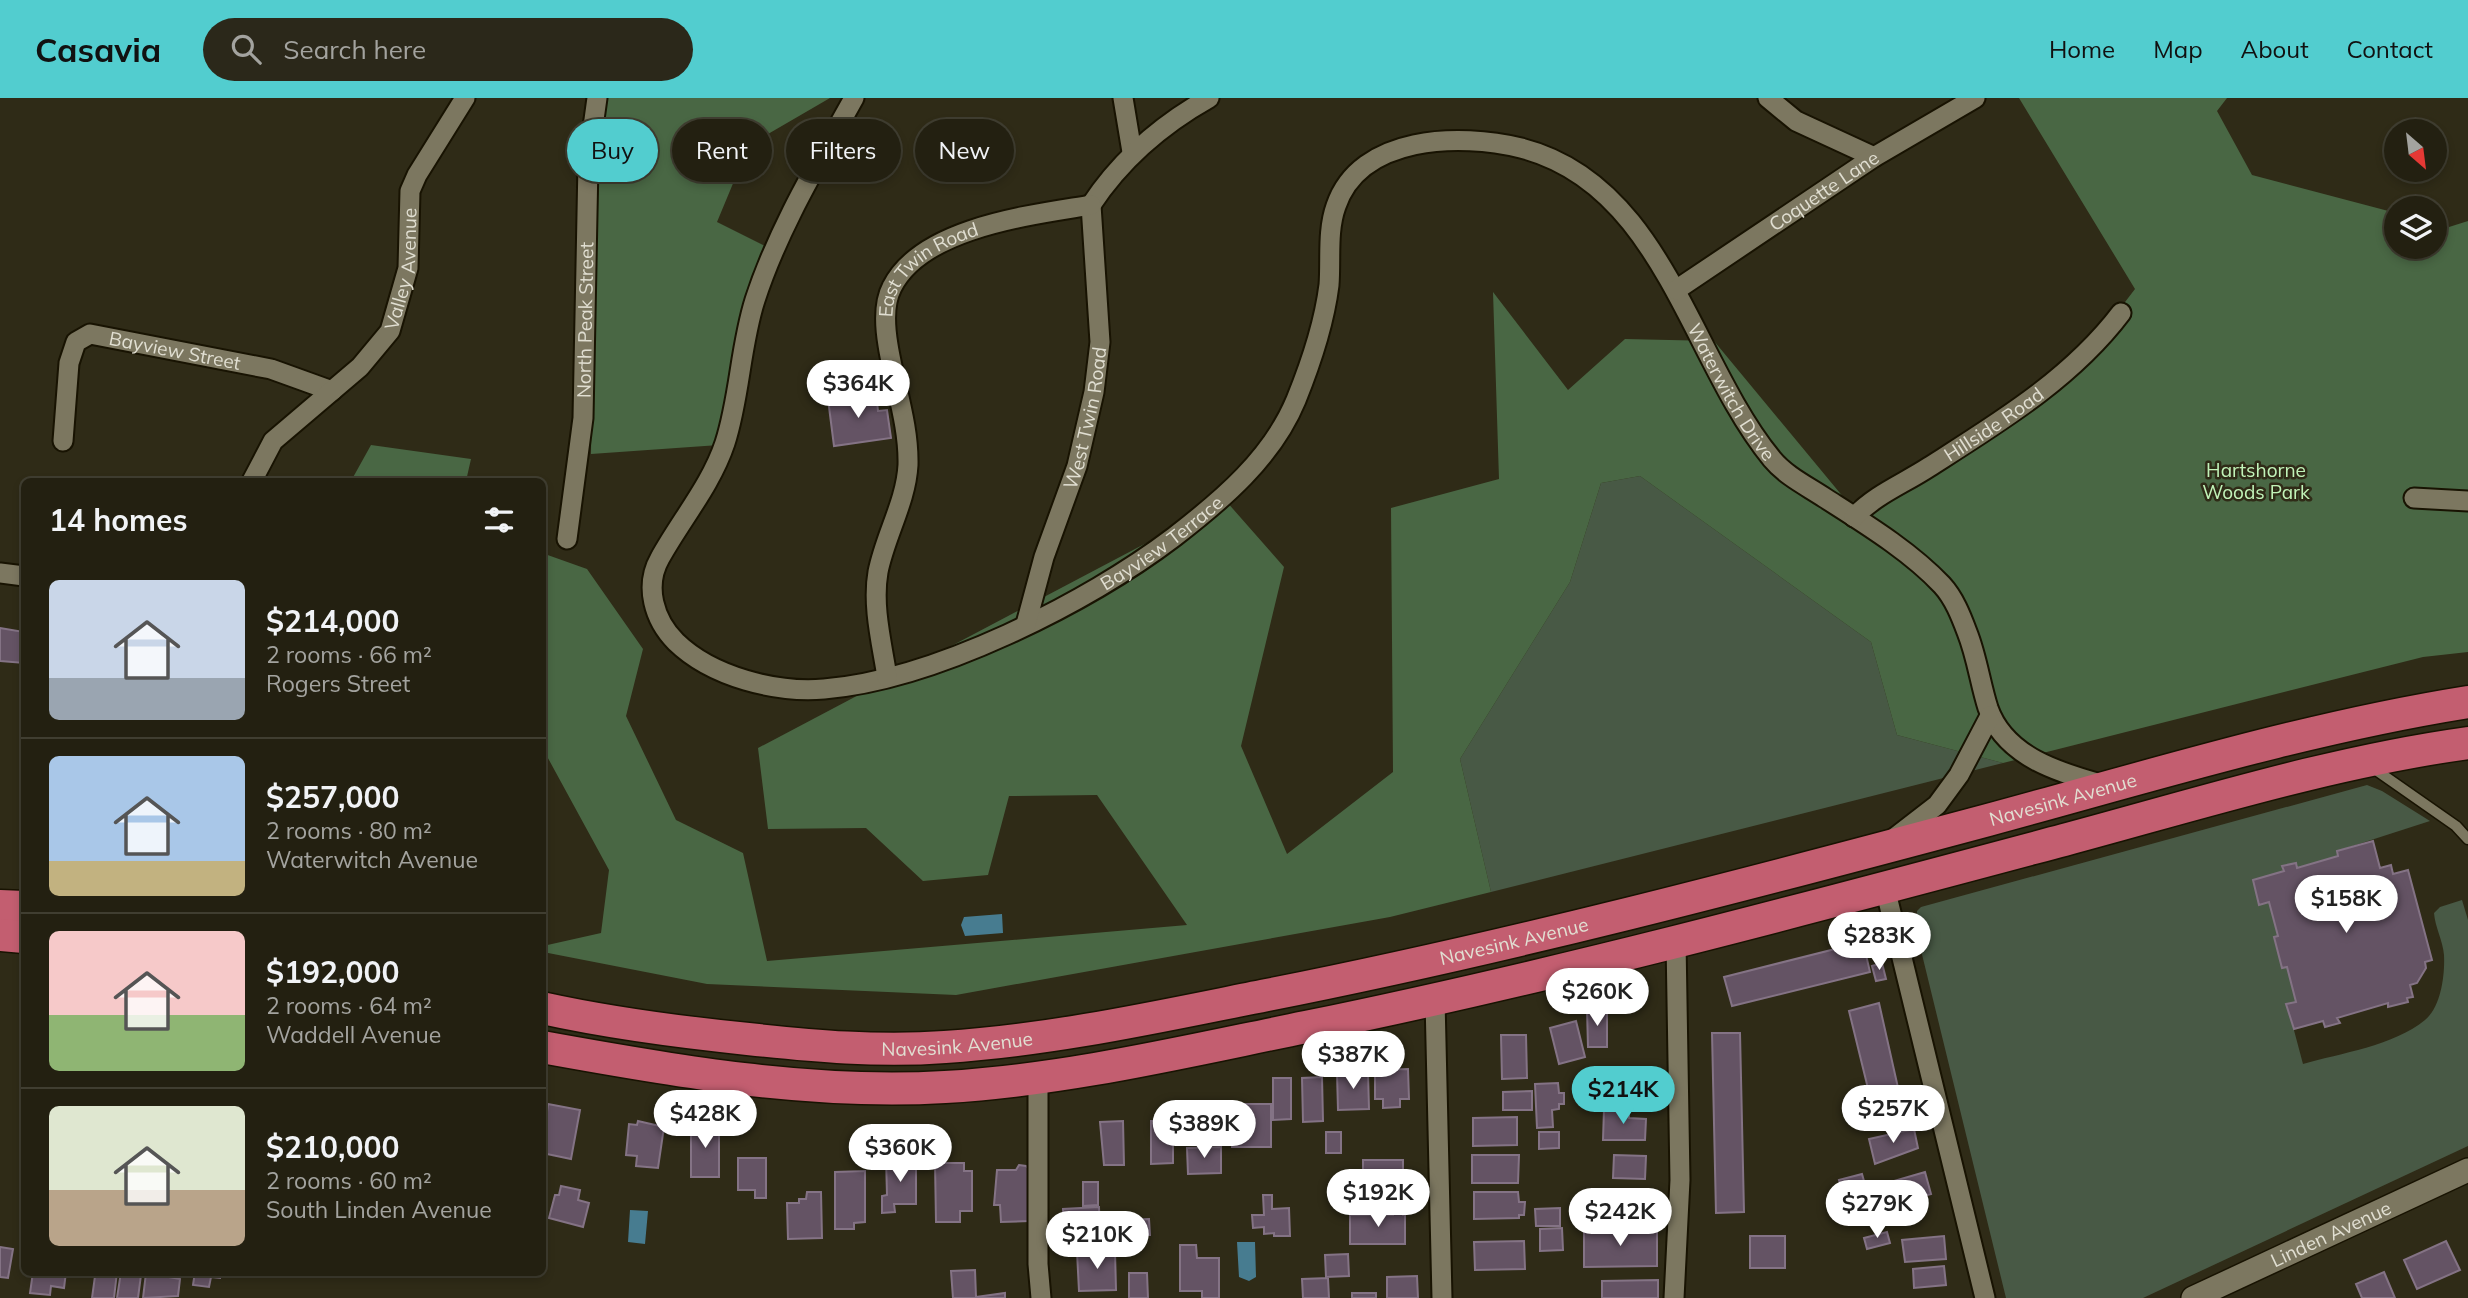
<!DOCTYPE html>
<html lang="en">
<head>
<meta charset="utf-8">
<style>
  body { margin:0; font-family:Mulish,sans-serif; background:#2b281a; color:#f1f3f6; height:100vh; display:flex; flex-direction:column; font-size:26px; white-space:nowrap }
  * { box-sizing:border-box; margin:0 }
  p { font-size:23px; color:#a3a39f }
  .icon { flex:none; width:38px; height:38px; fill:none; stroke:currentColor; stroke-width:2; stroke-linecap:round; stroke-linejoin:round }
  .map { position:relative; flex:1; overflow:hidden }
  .panel { position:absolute; left:21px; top:380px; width:525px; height:798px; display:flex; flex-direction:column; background:#232011; border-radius:10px; box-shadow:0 4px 10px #0003,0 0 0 2px #403e31 }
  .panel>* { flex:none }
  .banner { position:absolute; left:567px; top:21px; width:665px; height:63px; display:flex; gap:14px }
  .needle { width:46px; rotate:152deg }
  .fabs { position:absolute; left:2384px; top:21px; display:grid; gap:14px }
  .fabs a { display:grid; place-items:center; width:63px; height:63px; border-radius:50%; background:#232011; box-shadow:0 4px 10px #0003,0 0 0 2px #403e31; font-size:35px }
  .price { position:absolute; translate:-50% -60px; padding:0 16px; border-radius:24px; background:#fff; color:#222; font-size:23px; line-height:46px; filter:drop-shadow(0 2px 4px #0008) }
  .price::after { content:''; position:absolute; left:50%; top:42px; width:21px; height:16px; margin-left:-10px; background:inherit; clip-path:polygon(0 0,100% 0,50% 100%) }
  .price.active { background:#52cdcf; color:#111 }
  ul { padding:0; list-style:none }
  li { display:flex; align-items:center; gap:21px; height:175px; padding:0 28px }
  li+li { border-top:2px solid #403e31 }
  li span { display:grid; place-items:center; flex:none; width:196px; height:140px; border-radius:10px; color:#555 }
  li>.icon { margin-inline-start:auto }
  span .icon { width:84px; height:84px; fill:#fffc; stroke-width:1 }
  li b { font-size:30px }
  h2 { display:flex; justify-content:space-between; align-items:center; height:84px; padding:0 28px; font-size:30px }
  .chip { padding:0 24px; border-radius:32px; background:#232011; box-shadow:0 4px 10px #0003,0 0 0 2px #403e31; font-size:24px; line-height:63px }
  .chip.active { background:#52cdcf; color:#111 }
  header { display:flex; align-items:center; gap:42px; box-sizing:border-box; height:98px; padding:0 35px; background:#52cdcf; color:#111 }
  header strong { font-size:33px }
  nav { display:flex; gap:38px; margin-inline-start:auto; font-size:24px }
  .search { width:490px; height:63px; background:#2b281a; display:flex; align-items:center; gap:18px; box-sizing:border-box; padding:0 24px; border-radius:38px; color:#a3a39f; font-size:26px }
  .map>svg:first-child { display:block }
</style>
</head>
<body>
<header>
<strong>Casavia</strong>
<div class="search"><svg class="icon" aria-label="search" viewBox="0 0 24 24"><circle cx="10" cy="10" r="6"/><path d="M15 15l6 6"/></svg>Search here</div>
<nav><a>Home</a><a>Map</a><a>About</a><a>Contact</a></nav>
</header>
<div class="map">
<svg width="2468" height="1200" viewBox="0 0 2468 1200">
  <rect width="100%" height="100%" fill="#2f2b17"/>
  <path fill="#485945" d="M1640 378 1871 544 1897 637 2003 665 1491 794 1460 661 1570 484 1601 385Z
    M2367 687 2382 693 2430 723 2337 753 2338 758 2297 770 2295 765 2282 768 2284 773 2253 782 2259 807 2269 804 2278 838 2274 840 2282 870 2287 869 2296 904 2287 906 2303 966C2341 955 2393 948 2425 922 2441 909 2445 877 2444 857 2443 843 2435 829 2434 815L2440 809 2462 802 2468 822V1048L2143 1200H2006L1917 836V813L1921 809Z"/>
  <path fill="#496744" d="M594 0H830L749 47 717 124 773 152 719 347 591 356Z
    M2019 0H2227L2217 13 2252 77 2396 115V149H2434V125L2449 129 2468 123V554L2423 559 2003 665 1897 637 1871 544 1640 378 1601 385 1570 484 1460 661 1491 794 1390 819 956 897 707 886 543 854V848L601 835 609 772 543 651 542 455 587 471 643 551 626 618 676 722 743 755 767 863 1187 827 1097 697 1009 698 988 777 923 783 866 730 768 731 758 650 1226 403 1284 469 1241 648 1287 756 1393 674 1391 410 1499 381 1493 194 1568 292 1625 241 1714 243 1849 406 2060 289 2135 191Z
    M371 347 471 361 466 383H351Z"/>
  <path fill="#477c90" d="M1002 816 1003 835 965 838 961 827 964 819Z
    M630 1112 648 1113 645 1146 628 1144Z
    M1237 1144H1255L1256 1179 1249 1183 1239 1179Z"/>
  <path fill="#645364" stroke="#847385" stroke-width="2" d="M876 294 878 313 887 312 891 340 834 348 828 301Z
    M0 530 24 534V565L0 563Z
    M2373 743 2380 770 2391 767 2393 776 2408 772 2432 862 2425 864 2426 870 2417 885 2410 887 2413 899 2407 900 2408 904 2388 909V905L2337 920 2340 925 2325 929 2323 923 2294 931 2286 906 2296 904 2287 869 2282 870 2274 839 2278 838 2269 804 2259 807 2253 782 2284 773 2282 768 2296 765 2297 770 2338 758 2337 753Z
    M1863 844 1870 874 1732 908 1724 879Z
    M1882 865 1886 881 1876 883 1872 868Z
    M1879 905 1903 1012 1875 1019 1849 913Z
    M1587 911H1607V949H1588Z
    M1576 923 1585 959 1559 966 1550 930Z
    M1712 935H1740L1744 1114 1716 1115Z
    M1501 937H1526L1527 980 1502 981Z
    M1408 971 1409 1001H1400V1009L1383 1010V1001H1375V972Z
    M1368 974 1369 1011 1338 1012 1337 975Z
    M1322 979 1323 1023 1303 1024 1302 980Z
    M1273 980H1291V1021L1273 1022Z
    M1558 985 1559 995H1564V1006H1559V1011L1552 1012 1553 1029 1537 1030 1535 986Z
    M1532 993V1012H1503V994Z
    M548 1006 580 1012 571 1061 542 1055Z
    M1231 1006H1271V1049H1232Z
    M1604 1011 1629 1012V1020L1646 1021 1645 1042H1603Z
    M1517 1019V1047L1473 1048V1020Z
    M638 1023 664 1029 658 1070 636 1068 637 1058 626 1057 629 1026 637 1027Z
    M1123 1023 1124 1067H1104L1100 1024Z
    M1151 1023H1173V1065L1151 1066Z
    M691 1025H719V1079H691Z
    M1914 1031 1918 1050 1875 1066 1869 1041Z
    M1326 1034H1341V1055H1326Z
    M1539 1034H1559V1050L1539 1051Z
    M1221 1049V1075L1188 1076 1187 1050Z
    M1472 1057H1519L1518 1085H1472Z
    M1614 1057 1646 1058 1645 1081 1613 1080Z
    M912 1059 913 1070H916V1106H894L895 1114 882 1115V1098L887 1097 886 1060Z
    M738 1060H766V1100H755V1092H738Z
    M1363 1062H1403V1095H1363Z
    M935 1065H964V1073H972V1113H960V1124H936Z
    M1019 1067 1026 1068 1031 1073 1029 1123 1001 1124 1000 1107H994L997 1072H1016Z
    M865 1073V1124L854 1125V1131H835V1074Z
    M1925 1074 1931 1096 1882 1109 1877 1088Z
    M1862 1076 1866 1090 1843 1096 1839 1082Z
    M1083 1084H1098V1107L1083 1108Z
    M561 1088 580 1092 578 1102 589 1105 583 1129 549 1120 555 1097H559Z
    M807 1094H821L822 1140 788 1141 787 1105H799V1101H806Z
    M1474 1094H1518L1519 1104H1525L1524 1117H1519V1120L1474 1121Z
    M1263 1097H1272V1111L1289 1110 1290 1138H1274V1135L1264 1136V1129L1253 1130 1252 1117H1264Z
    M1099 1109 1100 1138 1064 1140 1063 1111Z
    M1393 1109H1403V1117H1405V1146H1350V1117H1393Z
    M1560 1110V1128H1536L1535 1111Z
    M1149 1121 1150 1137H1126V1122Z
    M1562 1130 1563 1152 1540 1153V1131Z
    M1584 1131H1657V1168L1584 1169Z
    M1887 1134 1890 1145 1867 1151 1864 1140Z
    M1750 1138H1785V1170H1750Z
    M1944 1138 1946 1161 1905 1164 1902 1142Z
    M1524 1143 1525 1171 1475 1172 1474 1144Z
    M2446 1143 2460 1172 2417 1191 2404 1162Z
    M1180 1147H1196L1197 1160H1219V1200H1202V1193H1180Z
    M0 1149 13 1151 8 1180 0 1179Z
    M1115 1153 1116 1192 1079 1193 1077 1154Z
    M1348 1156 1349 1178 1326 1179 1325 1157Z
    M1944 1168 1946 1187 1914 1190 1913 1171Z
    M975 1172 976 1199 1005 1195V1200H953L951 1173Z
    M33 1174H66L64 1190 51 1188 50 1197 30 1195Z
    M105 1174H117L114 1200H92L95 1178 104 1179Z
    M121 1174 141 1177 138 1200H117Z
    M195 1174H220V1180L211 1179 209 1189 193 1187Z
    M2384 1174 2395 1200H2362L2356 1186Z
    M146 1175 180 1181 178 1198 143 1200Z
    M1129 1175H1147L1148 1200H1129Z
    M1417 1178 1418 1200H1387V1179Z
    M1328 1180 1329 1200H1303L1302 1181Z
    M1658 1182V1200H1602V1183Z
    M1352 1195H1376V1200H1352Z"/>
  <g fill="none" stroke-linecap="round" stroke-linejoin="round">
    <defs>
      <path id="service" d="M2373 670 2456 728 2468 741"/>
      <g id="minor">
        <path id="s1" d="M854 0C818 65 778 131 755 202 740 249 740 299 725 345 711 387 681 422 660 460 644 488 654 522 676 544 712 579 776 595 824 591 934 582 1087 505 1174 439 1222 402 1272 360 1296 302 1311 265 1324 227 1329 187 1331 161 1327 133 1336 108 1360 37 1460 35 1521 50 1663 86 1690 261 1772 361 1786 378 1807 388 1825 400 1864 425 1910 453 1942 487 1954 500 1961 518 1967 534 1977 559 1980 585 1988 610 2005 659 2060 675 2104 687"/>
        <path d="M1123 0 1132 54"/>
        <path d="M1768 0 1796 23 1874 59"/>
        <path d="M1091 107C1122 60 1161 27 1209 0"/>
        <path id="s2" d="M1676 192 1874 59 1975 0"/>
        <path id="s3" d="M63 343 69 265 76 244 90 236 271 271 332 293"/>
        <path id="s4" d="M252 383 273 343 360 269 390 233 408 170 410 93 417 77 465 0"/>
        <path d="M2414 400 2468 403"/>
        <path id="s5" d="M1854 419C1876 396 1903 386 1929 369 1998 325 2071 281 2121 215"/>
        <path id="s6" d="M567 441 583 320 588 65 597 0"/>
        <path d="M0 475 24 478"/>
        <path id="s7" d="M1026 526 1044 459 1077 368 1094 294 1100 244 1091 107"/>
        <path id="s8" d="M887 579C882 546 872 508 878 474 885 438 906 404 908 367 909 326 894 286 888 247 885 229 883 206 892 189 922 129 1032 117 1091 107"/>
        <path d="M1893 741 1937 707 1959 677 1990 618"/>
        <path d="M1885 790 1985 1200"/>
        <path d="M1435 902 1442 1200"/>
        <path d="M1038 979V1166L1041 1200"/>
        <path d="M1674 1200 1680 1082 1676 843"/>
      </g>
      <g id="tertiary">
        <path id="s9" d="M2193 1200 2468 1072"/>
      </g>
      <g id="trunk">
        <path d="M0 808 24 809"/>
        <path d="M0 837 24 839"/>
        <path id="s10" d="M542 910C610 925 679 934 748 941 813 948 879 954 945 949 1054 942 1161 918 1267 897 1510 849 1749 786 1988 722 2147 679 2305 630 2468 604"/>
        <path d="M542 949C674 973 811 997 945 989 1067 982 1187 953 1306 929 1561 877 1813 809 2064 742 2198 706 2331 664 2468 645"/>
      </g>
    </defs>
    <use href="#service" stroke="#181302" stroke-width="13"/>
    <use href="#minor" stroke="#181302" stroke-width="23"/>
    <use href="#tertiary" stroke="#181302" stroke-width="26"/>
    <use href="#trunk" stroke="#181302" stroke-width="35"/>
    <use href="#service" stroke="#7c7760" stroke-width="10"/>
    <use href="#minor" stroke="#7c7760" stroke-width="19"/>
    <use href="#tertiary" stroke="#7c7760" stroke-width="23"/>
    <use href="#trunk" stroke="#c35e70" stroke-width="32"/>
  </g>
  <g text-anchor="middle" stroke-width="5" stroke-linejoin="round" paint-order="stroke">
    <g font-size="19" fill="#e1dfd2" stroke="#2f2b17">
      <text dy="7" stroke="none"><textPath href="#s2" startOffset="178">Coquette Lane</textPath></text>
      <text dy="7" stroke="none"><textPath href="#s4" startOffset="270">Valley Avenue</textPath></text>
      <text dy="7" stroke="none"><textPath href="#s8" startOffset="436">East Twin Road</textPath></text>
      <text dy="7" stroke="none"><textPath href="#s6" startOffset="220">North Peak Street</textPath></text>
      <text dy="7" stroke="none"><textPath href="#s3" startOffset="203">Bayview Street</textPath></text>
      <text dy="7" stroke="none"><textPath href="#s1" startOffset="2070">Waterwitch Drive</textPath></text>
      <text dy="7" stroke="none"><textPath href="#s7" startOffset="215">West Twin Road</textPath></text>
      <text dy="7" stroke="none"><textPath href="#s5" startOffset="168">Hillside Road</textPath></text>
      <text dy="7" stroke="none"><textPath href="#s1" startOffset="1127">Bayview Terrace</textPath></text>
      <text dy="7" stroke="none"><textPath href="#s10" startOffset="1552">Navesink Avenue</textPath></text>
      <text dy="7" stroke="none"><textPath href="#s10" startOffset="985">Navesink Avenue</textPath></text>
      <text dy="7" stroke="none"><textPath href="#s10" startOffset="418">Navesink Avenue</textPath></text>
      <text dy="7" stroke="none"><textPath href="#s9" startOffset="152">Linden Avenue</textPath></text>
    </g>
    <g font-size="19" fill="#c1f3b8" stroke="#2f2b17">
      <text x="2256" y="379">Hartshorne<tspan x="2256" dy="22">Woods Park</tspan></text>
    </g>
  </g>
</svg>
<div class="fabs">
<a><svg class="needle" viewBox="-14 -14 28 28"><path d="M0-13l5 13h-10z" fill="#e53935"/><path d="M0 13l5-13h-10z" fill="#a3a39f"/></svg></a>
<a><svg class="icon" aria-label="layers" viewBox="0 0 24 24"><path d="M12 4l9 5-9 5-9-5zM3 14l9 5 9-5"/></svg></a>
</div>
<b class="price" style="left:858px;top:322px">$364K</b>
<b class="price" style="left:2346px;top:837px">$158K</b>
<b class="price" style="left:1879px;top:874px">$283K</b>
<b class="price" style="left:1597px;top:930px">$260K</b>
<b class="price" style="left:1353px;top:993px">$387K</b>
<b class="price active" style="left:1623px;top:1028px">$214K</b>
<b class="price" style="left:1893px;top:1047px">$257K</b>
<b class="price" style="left:705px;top:1052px">$428K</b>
<b class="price" style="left:1204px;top:1062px">$389K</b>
<b class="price" style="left:900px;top:1086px">$360K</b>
<b class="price" style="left:1378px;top:1131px">$192K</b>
<b class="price" style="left:1877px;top:1142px">$279K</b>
<b class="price" style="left:1620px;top:1150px">$242K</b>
<b class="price" style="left:1097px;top:1173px">$210K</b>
<div class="banner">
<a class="chip active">Buy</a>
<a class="chip">Rent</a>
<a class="chip">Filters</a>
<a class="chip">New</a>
</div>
<section class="panel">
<h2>14 homes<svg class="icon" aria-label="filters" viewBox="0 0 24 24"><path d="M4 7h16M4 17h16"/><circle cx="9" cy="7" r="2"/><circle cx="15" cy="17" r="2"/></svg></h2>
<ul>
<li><span style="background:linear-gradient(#c9d6e8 70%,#9aa5b1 0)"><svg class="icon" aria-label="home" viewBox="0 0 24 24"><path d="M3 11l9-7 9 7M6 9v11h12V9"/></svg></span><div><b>$214,000</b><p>2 rooms · 66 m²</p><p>Rogers Street</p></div></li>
<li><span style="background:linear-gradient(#a9c7e8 75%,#c2b280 0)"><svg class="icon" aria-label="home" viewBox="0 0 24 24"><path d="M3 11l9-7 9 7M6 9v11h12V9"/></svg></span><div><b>$257,000</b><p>2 rooms · 80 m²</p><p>Waterwitch Avenue</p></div></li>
<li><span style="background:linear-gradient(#f6c9c9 60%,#8fb573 0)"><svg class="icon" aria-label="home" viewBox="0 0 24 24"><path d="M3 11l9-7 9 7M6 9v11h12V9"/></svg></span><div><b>$192,000</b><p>2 rooms · 64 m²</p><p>Waddell Avenue</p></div></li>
<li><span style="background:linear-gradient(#dfe7d0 60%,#b9a48a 0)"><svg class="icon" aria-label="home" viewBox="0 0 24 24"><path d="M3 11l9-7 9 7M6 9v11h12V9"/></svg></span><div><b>$210,000</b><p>2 rooms · 60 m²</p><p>South Linden Avenue</p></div></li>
</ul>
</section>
</div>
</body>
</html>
